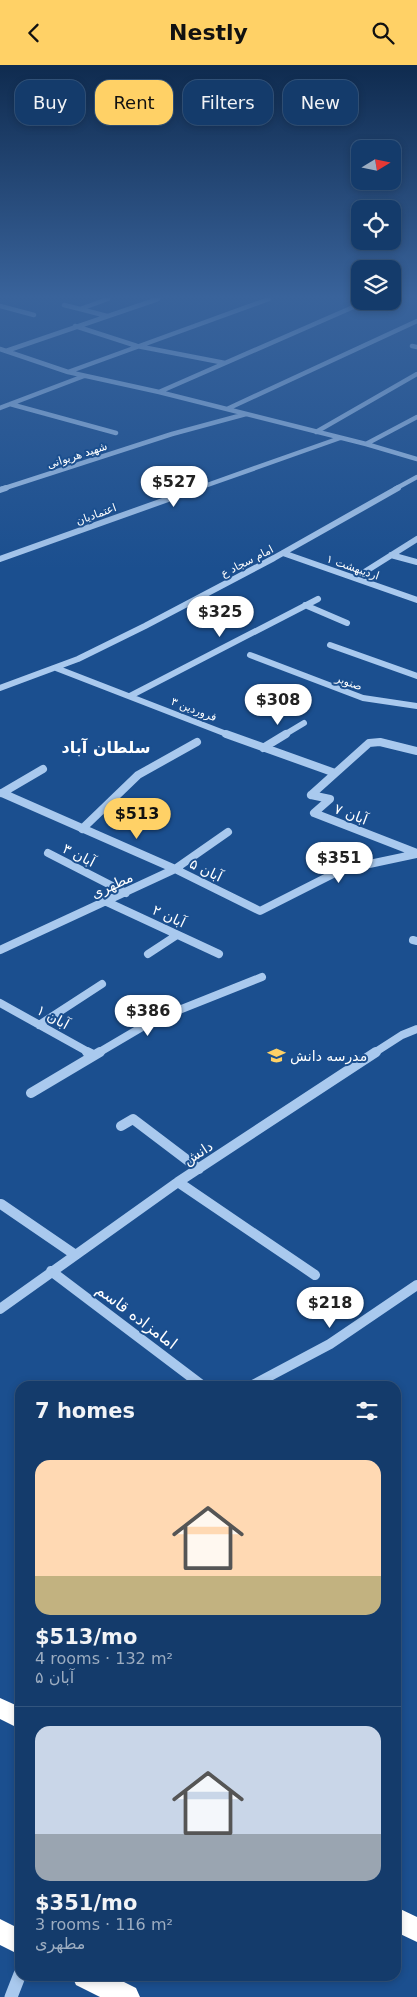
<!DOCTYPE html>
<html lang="en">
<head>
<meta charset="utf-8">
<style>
  body { margin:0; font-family:"DejaVu Sans",Vazirmatn,sans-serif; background:#214673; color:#f1f3f6; height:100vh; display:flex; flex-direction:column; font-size:19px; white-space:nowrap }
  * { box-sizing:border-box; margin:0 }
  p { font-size:16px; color:#9dadc1 }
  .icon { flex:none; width:28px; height:28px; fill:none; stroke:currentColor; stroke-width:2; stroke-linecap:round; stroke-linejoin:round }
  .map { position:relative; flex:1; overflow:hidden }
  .drawer { position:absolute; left:15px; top:1316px; width:386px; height:600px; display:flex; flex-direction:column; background:#143b6b; border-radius:15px; box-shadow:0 2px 8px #0003,0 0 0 1px #33557e }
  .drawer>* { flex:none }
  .banner { position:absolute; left:15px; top:15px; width:388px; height:45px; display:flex; gap:10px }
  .needle { width:32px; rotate:80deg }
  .tools { position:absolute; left:351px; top:75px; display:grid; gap:10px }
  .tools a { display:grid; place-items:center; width:50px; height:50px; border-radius:10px; background:#143b6b; box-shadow:0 2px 8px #0003,0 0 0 1px #33557e; font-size:25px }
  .price { position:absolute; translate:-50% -42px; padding:0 11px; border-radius:18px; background:#fff; color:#222; font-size:16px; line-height:32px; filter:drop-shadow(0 1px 2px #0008) }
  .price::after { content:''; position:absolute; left:50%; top:30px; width:15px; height:11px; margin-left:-8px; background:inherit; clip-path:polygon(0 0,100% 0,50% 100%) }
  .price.current { background:#ffd166; color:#111 }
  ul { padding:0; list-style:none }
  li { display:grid; align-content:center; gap:10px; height:265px; padding:0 20px }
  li+li { border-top:1px solid #33557e }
  li span { display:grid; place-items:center; height:155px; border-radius:15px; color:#555 }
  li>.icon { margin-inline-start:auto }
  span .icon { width:90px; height:90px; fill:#fffc; stroke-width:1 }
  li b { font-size:21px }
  h2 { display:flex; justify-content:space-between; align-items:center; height:60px; padding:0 20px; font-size:21px }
  .pill { padding:0 18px; border-radius:15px; background:#143b6b; box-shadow:0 2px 8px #0003,0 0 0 1px #33557e; font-size:18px; line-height:45px }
  .pill.current { background:#ffd166; color:#111 }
  header { display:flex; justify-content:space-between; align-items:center; height:65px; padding:0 20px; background:#ffd166; color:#111; font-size:22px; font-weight:700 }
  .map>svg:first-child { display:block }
</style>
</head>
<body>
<header><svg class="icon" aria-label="back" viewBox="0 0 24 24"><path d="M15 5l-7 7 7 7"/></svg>Nestly<svg class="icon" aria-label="search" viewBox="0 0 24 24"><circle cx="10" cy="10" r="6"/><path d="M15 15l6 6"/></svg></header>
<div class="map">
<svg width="417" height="1932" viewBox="0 0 417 1932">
  <rect width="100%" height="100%" fill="#1b4f8f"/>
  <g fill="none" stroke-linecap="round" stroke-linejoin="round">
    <path stroke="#a9c9ee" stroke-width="4.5" d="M64 240 80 244
      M0 241 34 250
      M107 251 80 244 108 234
      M75 261 137 281 225 298
      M412 281 417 282
      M0 284 68 307 159 327 366 379 417 394
      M6 286 158 234
      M68 307 269 234
      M159 327 367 236
      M10 339 116 368
      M0 343 84 311
      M227 344 417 256
      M316 367 417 309
      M366 379 417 352
      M2 424 172 369 246 349
      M196 424 340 373
      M395 424 417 412"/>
    <path stroke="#a9c9ee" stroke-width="6" d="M0 425 6 423
      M283 488 417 535
      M391 490 417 497
      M0 494 199 423
      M355 513 417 474
      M305 540 347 558
      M330 580 417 611
      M250 590 363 633 417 641
      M56 603 229 670
      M0 623 78 594 145 561 274 493 398 423
      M130 631 318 534
      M284 670 304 658"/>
    <path stroke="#a9c9ee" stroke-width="8" d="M226 669 335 708
      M263 683 286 669
      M2 728 175 804 260 846 341 805 417 789
      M2 728 43 704
      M311 730 330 734 314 748 417 788
      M311 730 369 678 380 677 417 686
      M82 764 138 710 197 677
      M48 788 126 828
      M107 837 219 889
      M413 875 417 876
      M0 885 175 804 228 767
      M148 889 177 870
      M0 938 90 988
      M39 960 102 919
      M98 988 154 955 262 912
      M374 988 402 970 417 964"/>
    <path stroke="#a9c9ee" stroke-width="10" d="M87 987 93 990
      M31 1028 100 987
      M121 1061 133 1054 199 1104
      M178 1117 315 1210
      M1 1139 74 1189
      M51 1206 203 1321
      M0 1244 178 1117 376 987
      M251 1321 330 1279 417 1220"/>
    <path stroke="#a9c9ee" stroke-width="13" d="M11 1932 20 1909"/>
    <path fill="#fff" fill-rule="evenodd" d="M0 1633 20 1642V1664L0 1654Z
      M396 1842 417 1852V1877L396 1867Z
      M0 1854 20 1864V1890L0 1880Z
      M72 1911H112L136 1923 140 1932H100L76 1920Z"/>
  </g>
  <linearGradient id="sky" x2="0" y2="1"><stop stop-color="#0f2b4f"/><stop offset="0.46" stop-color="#39639b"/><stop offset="1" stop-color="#39639b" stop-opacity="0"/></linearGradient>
  <rect width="417" height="504" fill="url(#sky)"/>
  <defs>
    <symbol id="school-bare" viewBox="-9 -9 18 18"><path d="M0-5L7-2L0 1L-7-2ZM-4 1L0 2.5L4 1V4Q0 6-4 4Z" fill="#ffd166" stroke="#1b4f8f" stroke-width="2.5" paint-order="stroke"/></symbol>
  </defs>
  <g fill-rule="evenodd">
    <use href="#school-bare" x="264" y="978" width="25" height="25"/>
  </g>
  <g text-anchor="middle" stroke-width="4" stroke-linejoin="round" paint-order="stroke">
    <g font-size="11" fill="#fff" stroke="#1b4f8f">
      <text transform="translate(77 390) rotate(-18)" y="4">شهید هریوانی</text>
      <text transform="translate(96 449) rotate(-20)" y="4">اعتمادیان</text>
      <text transform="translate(247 496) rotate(-27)" y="4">امام سجاد ع</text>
      <text transform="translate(353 502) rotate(19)" y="4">اردیبهشت ۱</text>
      <text transform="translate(349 617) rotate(20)" y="4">صنوبر</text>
      <text transform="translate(194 644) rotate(21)" y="4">فروردین ۳</text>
    </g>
    <g font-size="14" fill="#fff" stroke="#1b4f8f">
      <text transform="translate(351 749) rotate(21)" y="5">آبان ۷</text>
      <text transform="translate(79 790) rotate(27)" y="5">آبان ۳</text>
      <text transform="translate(206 805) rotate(26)" y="5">آبان ۵</text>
      <text transform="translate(112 820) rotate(-25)" y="5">مطهری</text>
      <text transform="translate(169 851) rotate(25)" y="5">آبان ۲</text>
      <text transform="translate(53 952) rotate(29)" y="5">آبان ۱</text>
      <text transform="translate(198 1088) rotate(-33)" y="5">دانش</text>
    </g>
    <g font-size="14" fill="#fff" stroke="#1b4f8f" text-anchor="start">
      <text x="290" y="996">مدرسه دانش</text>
    </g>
    <g font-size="16" font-weight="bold" fill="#fff" stroke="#1b4f8f">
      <text x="106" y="688">سلطان آباد</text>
    </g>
    <g font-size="16" fill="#fff" stroke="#1b4f8f">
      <text transform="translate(137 1251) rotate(37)" y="6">امامزاده قاسم</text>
    </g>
  </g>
</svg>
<div class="tools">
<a><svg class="needle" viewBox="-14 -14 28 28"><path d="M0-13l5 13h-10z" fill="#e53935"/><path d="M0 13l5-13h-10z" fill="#9dadc1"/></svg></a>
<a><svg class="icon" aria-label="locate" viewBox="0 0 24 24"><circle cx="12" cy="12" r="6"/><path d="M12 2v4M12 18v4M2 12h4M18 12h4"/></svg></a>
<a><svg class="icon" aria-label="layers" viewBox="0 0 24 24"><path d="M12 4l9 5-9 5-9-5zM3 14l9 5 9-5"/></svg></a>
</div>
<b class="price" style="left:174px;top:443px">$527</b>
<b class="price" style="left:220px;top:573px">$325</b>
<b class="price" style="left:278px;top:661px">$308</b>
<b class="price current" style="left:137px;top:775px">$513</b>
<b class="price" style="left:339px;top:819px">$351</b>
<b class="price" style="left:148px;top:972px">$386</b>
<b class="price" style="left:330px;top:1264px">$218</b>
<div class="banner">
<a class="pill">Buy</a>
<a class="pill current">Rent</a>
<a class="pill">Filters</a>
<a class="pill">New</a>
</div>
<section class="drawer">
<h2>7 homes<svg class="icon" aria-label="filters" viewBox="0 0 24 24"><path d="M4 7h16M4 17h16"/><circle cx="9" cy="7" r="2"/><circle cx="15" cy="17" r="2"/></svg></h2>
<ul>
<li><span style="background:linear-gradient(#ffd9b3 75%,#c2b280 0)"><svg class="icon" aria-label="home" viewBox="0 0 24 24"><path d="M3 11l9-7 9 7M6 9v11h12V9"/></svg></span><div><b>$513/mo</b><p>4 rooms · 132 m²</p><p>آبان ۵</p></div></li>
<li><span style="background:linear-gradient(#c9d6e8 70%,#9aa5b1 0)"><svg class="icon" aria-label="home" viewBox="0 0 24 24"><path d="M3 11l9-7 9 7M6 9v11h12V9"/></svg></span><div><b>$351/mo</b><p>3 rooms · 116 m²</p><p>مطهری</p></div></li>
</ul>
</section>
</div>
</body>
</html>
